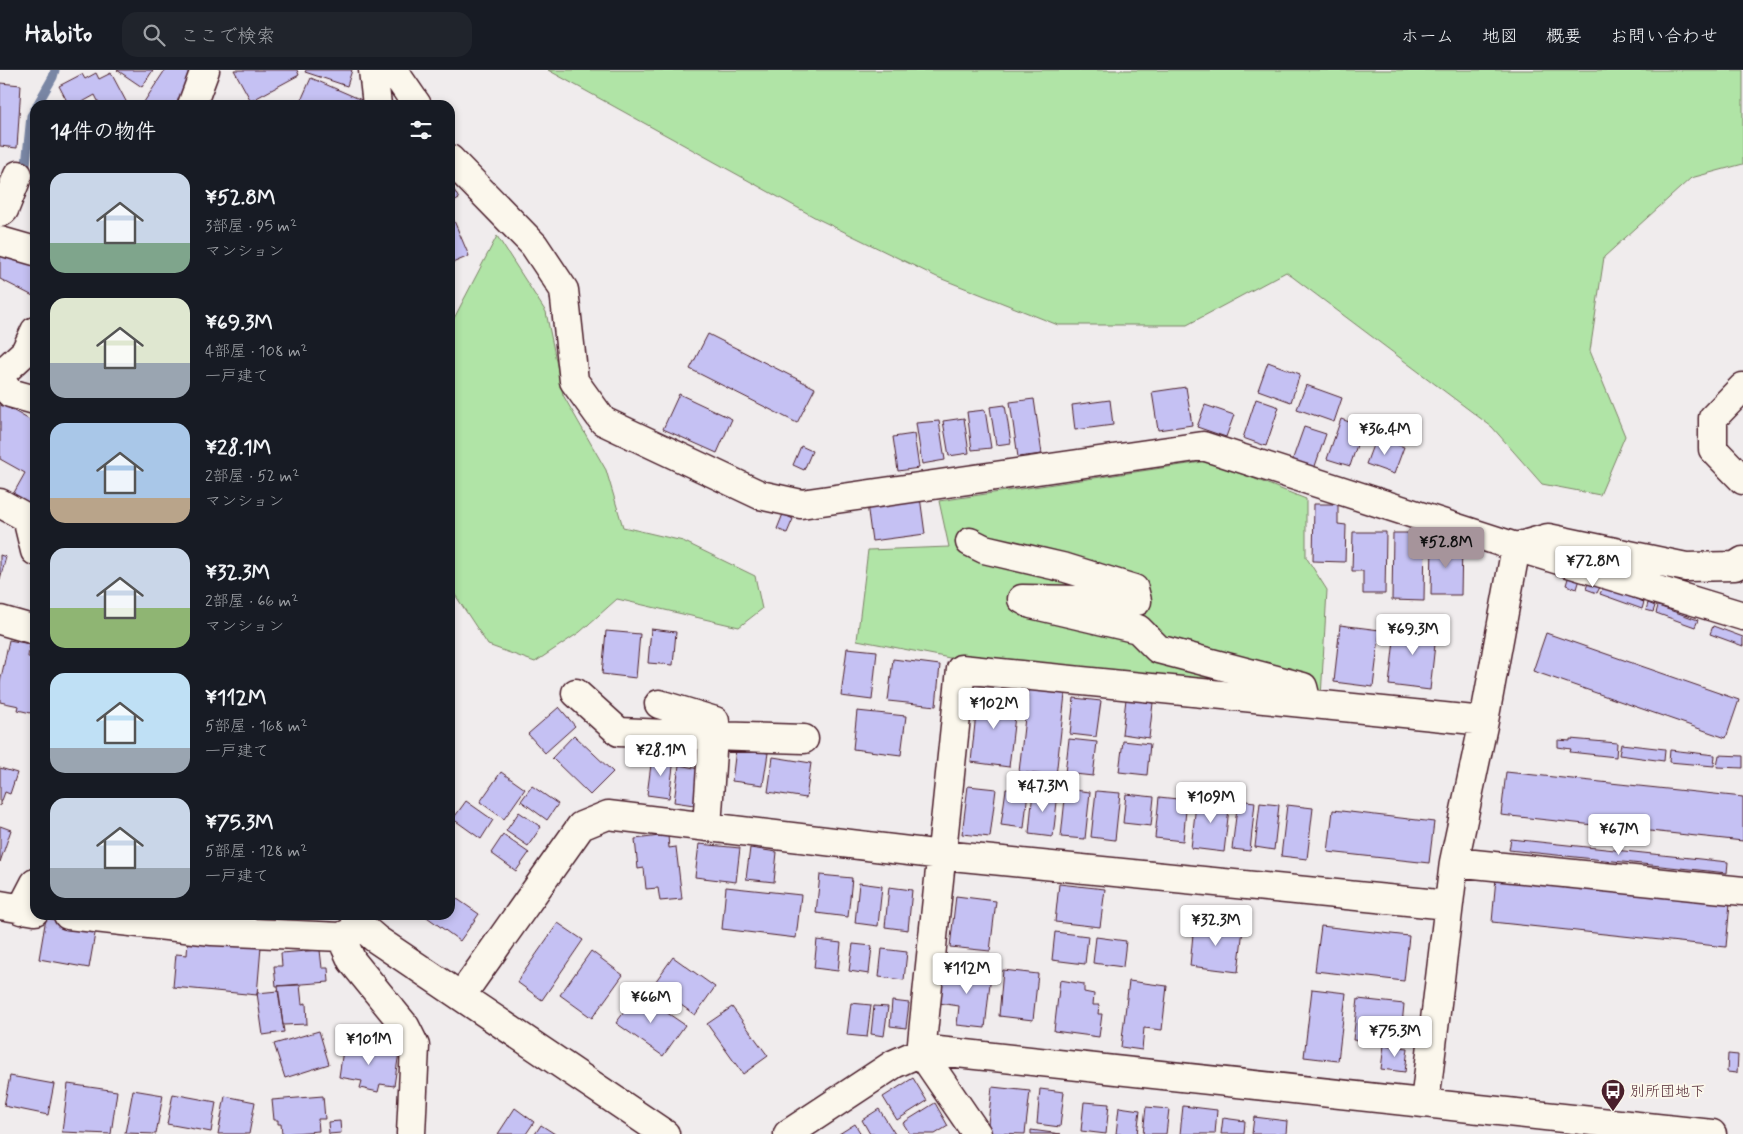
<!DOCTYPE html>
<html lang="ja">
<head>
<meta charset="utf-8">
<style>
  body { margin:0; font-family:Mynerve,"Klee One",sans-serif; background:#20242c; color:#f1f3f6; height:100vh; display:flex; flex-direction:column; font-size:19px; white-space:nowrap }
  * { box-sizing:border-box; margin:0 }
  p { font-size:16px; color:#9ea1a6 }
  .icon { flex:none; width:28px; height:28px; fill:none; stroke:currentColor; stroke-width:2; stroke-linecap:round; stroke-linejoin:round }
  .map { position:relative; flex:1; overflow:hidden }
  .panel { position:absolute; left:30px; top:30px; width:425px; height:820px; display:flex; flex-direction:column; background:#171b24; border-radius:15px; box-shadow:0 2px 8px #0003 }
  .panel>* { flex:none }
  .price { position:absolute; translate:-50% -42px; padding:0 11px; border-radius:5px; background:#fff; color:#222; font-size:16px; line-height:32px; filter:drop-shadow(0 1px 2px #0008) }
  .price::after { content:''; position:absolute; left:50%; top:30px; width:15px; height:11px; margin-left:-8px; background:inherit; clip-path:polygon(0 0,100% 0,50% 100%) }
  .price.active { background:#a6949b; color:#111 }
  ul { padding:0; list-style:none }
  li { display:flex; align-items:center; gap:15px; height:125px; padding:0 20px }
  li span { display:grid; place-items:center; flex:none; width:140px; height:100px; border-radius:15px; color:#555 }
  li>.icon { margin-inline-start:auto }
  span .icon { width:60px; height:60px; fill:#fffc; stroke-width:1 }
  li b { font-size:21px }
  h2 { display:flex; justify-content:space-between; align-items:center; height:60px; padding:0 20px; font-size:21px }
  header { display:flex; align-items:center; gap:30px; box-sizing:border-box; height:70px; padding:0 25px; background:#171b24; border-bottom:1px solid #363941 }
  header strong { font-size:24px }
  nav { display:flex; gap:28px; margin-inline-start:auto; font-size:18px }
  .search { width:350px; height:45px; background:#20242c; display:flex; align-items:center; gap:12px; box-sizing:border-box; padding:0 18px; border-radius:15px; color:#9ea1a6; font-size:19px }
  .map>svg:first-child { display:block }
</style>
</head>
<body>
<header>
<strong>Habito</strong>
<div class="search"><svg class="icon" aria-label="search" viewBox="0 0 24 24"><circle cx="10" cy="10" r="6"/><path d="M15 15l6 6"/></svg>ここで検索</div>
<nav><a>ホーム</a><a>地図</a><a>概要</a><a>お問い合わせ</a></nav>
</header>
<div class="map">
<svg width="1743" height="1064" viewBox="0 0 1743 1064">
  <rect width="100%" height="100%" fill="#f0eced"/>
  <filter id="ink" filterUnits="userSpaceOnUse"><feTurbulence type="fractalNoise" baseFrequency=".02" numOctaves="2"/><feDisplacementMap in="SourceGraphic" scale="10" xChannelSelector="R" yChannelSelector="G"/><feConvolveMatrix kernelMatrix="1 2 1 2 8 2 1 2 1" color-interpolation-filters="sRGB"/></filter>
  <g filter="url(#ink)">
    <path fill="#b0e4a6" stroke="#7d8268" d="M548 0H1743V94L1691 108 1604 187 1590 281 1625 366 1600 425 1542 414 1492 357 1286 202 1187 255H1058L937 207 818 149Z
      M497 166 546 242 563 325 606 400 623 457 683 471 755 506 762 539 739 557 617 529 580 562 535 592 488 575 450 517V256Z
      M1209 391 1306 429V487L1327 520 1321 628 965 591 857 570 868 480 949 477 939 431Z"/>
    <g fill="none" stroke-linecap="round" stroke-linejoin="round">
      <path stroke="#7986a4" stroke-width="9" d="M37 35 53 7 55 0
        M25 105 31 46 35 39"/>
    </g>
    <path fill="#c5c1f3" stroke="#4a1f2b" d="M117 0H153L142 17Z
      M165 0H198L176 35H149L144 32Z
      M234 0H297L299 5 251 31Z
      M306 0H352L347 16 305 2Z
      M96 3 99 9 111 3 128 35H100L95 25 77 35H69L59 16 82 4 85 9Z
      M311 8 364 31 362 35H299Z
      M0 13 21 15 17 78 0 76Z
      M450 112 459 129 450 134Z
      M450 146H452L469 186 450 194Z
      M0 180 35 190V227L0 209Z
      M708 264 815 318 797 353 690 299Z
      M1268 292 1300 304 1291 332 1258 320Z
      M1306 315 1342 328 1334 352 1297 339Z
      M1186 317 1192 355 1158 360 1152 322Z
      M679 324 732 349 717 383 663 359Z
      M1034 329 1042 384 1018 387 1010 332Z
      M1256 329 1279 337 1266 376 1243 368Z
      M1110 330 1113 355 1075 360 1072 335Z
      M0 333 35 353V440L11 428 25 403 0 389Z
      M1005 335 1011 373 996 375 990 337Z
      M1205 335 1234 345 1226 367 1197 357Z
      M985 340 991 378 972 380 967 342Z
      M964 348 969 383 949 386 943 351Z
      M1341 349 1363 357 1350 396 1327 389Z
      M939 351 945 390 922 394 916 353Z
      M1304 357 1326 364 1314 399 1292 391Z
      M914 364 919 398 898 401 893 367Z
      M1376 367 1404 377 1394 404 1366 394Z
      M801 376 812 381 804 400 793 395Z
      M920 427 925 464 872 471 867 434Z
      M1314 434H1338V454L1346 455 1345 492 1313 491Z
      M783 444 793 449 787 463 777 459Z
      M1353 462H1386L1385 524H1363V501H1352Z
      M1393 463H1425L1424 531 1392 530Z
      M1432 473H1462L1461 525H1431Z
      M0 485 6 487 0 509Z
      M1569 505 1580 509 1577 519 1566 515Z
      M1588 513 1600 517 1597 523 1586 519Z
      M1603 517 1644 532 1642 539 1600 524Z
      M1648 533 1655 536 1653 542 1646 540Z
      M1658 536 1698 550 1695 557 1656 543Z
      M1396 552 1437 556 1430 620 1389 615Z
      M1340 555 1380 560 1373 617 1334 612Z
      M1713 556 1743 567V576L1710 564Z
      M651 559 676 562 673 595 648 593Z
      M606 561 640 564 636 608 602 604Z
      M1546 563 1739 630 1726 668 1533 601Z
      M9 570 30 574 28 587 35 588V644L18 640 19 636 0 632V613Z
      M847 578 877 581 872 630 841 626Z
      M893 589 940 595 936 636 888 631Z
      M1028 620 1065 624 1056 706 1019 702Z
      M978 624 1017 629 1009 697 971 692Z
      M1074 628 1101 631 1096 667 1070 664Z
      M1126 629 1153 633 1149 668 1122 664Z
      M559 637 575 656 545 683 528 664Z
      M857 641 906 646 901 685 853 679Z
      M574 665 613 702 590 725 552 688Z
      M1069 669 1097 672 1093 706 1065 703Z
      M1570 669 1617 673 1616 687 1570 682 1571 679 1558 677V670L1570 671Z
      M1123 671 1150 674 1147 705 1119 702Z
      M1621 674 1665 679 1664 691 1619 685Z
      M736 679 768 683 763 715 732 711Z
      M1670 680 1715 685 1714 696 1669 692Z
      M1719 685 1743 686V698L1717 697Z
      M652 687 674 689 669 728 647 725Z
      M773 687 811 693 806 728 768 722Z
      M679 695 699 699 694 735 674 732Z
      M0 698 17 703 10 724 5 722 0 736Z
      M501 702 525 719 504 749 480 732Z
      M1506 702 1743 727V771L1501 745Z
      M532 716 558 734 547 750 521 731Z
      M968 716 996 719 990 767 962 764Z
      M1006 719 1028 721 1024 758 1001 755Z
      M1066 719 1090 722 1085 769 1061 767Z
      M1033 720 1058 723 1053 767 1029 764Z
      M1096 721 1120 723 1115 770 1091 767Z
      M1126 724 1154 727 1151 756 1123 753Z
      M1197 726 1230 730 1224 782 1191 778Z
      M1159 727 1187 730 1183 771 1155 768Z
      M1238 730 1255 732 1250 781 1232 779Z
      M466 731 493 750 481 769 453 749Z
      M1260 733 1279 735 1274 780 1255 777Z
      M1287 735 1313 738 1307 789 1281 786Z
      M1333 740 1434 752 1429 793 1328 782Z
      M519 742 541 757 528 776 506 761Z
      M0 756 11 760 0 792Z
      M503 765 529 783 516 801 491 783Z
      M668 765 669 778 676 777 682 829 660 831 658 818 646 819 644 798 638 799 635 769Z
      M1511 769 1728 792 1727 803 1509 780Z
      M699 774 740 778 736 812 695 807Z
      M750 778 777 782 774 812 746 809Z
      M820 805 852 808 848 847 816 843Z
      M1496 808 1730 833 1726 877 1492 852Z
      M859 813 882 816 878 856 855 853Z
      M1059 814 1105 819 1100 857 1055 852Z
      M726 817 801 825 796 868 722 859Z
      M889 817 912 820 908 860 885 857Z
      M450 824 479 844 460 871 424 845H450Z
      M956 826 996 831 990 881 950 877Z
      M46 848 96 858 89 898 39 889Z
      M558 853 583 870 542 930 517 912Z
      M1194 853 1243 859 1238 902 1190 896Z
      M1321 856 1409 866 1404 911 1315 901Z
      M1055 862 1088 866 1085 894 1052 890Z
      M1096 867 1126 871 1123 897 1093 893Z
      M188 870 261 877 257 925 173 917 176 884 187 885Z
      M817 870 841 873 838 901 814 898Z
      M853 874 872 876 869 904 849 901Z
      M882 879 907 882 904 910 879 907Z
      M320 880 322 898H328L329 912 276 916 274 896H282L281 883Z
      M591 881 623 905 592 948 560 925Z
      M673 887 715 917 695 945 653 915Z
      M943 898 991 904 985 958 957 955 959 936 939 933Z
      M1003 900 1038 904 1033 950 999 946Z
      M1060 910 1084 914V922L1094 924 1093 935H1099L1098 944H1102L1099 967 1054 961Z
      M1129 911 1167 916 1162 960 1144 958 1142 980 1121 977Z
      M300 915 302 934 306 933 307 954 283 955 278 916Z
      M1312 919 1346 923 1338 991 1304 987Z
      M278 921 284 962 263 965 257 923Z
      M638 923 685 955 663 986 616 953Z
      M1358 929 1404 934 1400 976 1353 970Z
      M892 931 909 933 906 958 890 956Z
      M851 933 871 935 867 967 847 965Z
      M874 936 888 937 884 966 871 964Z
      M732 937 768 986 743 1004 707 954Z
      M319 961 329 994 285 1008 274 974Z
      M344 973 399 982 394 1016 380 1014 378 1022 360 1018 362 1011 339 1007Z
      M1384 975 1408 978 1405 1002 1381 999Z
      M1728 984 1738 985 1737 1003 1727 1002Z
      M10 1006 54 1014 48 1045 4 1036Z
      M913 1008 927 1031 897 1050 883 1027Z
      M68 1014 117 1021 111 1064 62 1062Z
      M992 1017 1030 1021 1025 1064 987 1063Z
      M1040 1019 1064 1022 1060 1057 1037 1054Z
      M133 1020 163 1025 156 1064 125 1063Z
      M173 1024 216 1032 211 1062 167 1054Z
      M225 1026 255 1032 249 1064H218Z
      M323 1026 325 1049H318L319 1061 282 1064 281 1054H278V1050H274L272 1030Z
      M1084 1032 1109 1034 1106 1064 1081 1061Z
      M935 1033 948 1056 935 1064H910L903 1053Z
      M1183 1036 1217 1040 1215 1064H1180Z
      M1119 1037 1140 1040 1137 1064H1116Z
      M1146 1037 1169 1039 1166 1064H1143Z
      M515 1038 534 1052 526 1064H498Z
      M879 1039 895 1064H870L862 1050Z
      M1254 1047 1287 1051 1286 1064H1252Z
      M1223 1048 1245 1051 1244 1064H1221Z
      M340 1051 341 1063 329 1064 328 1052Z
      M855 1054 861 1064H839Z
      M541 1055 555 1064H535Z
      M1031 1060 1061 1064H1031Z"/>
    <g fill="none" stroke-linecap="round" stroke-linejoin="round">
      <defs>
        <path id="minor" d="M373 0 377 35
          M393 0 417 35
          M192 35 205 0
          M450 89 534 175 564 220 574 311 603 351 760 425 801 434 1203 376 1516 477 1743 546
          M0 143 4 140 18 105
          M0 171 35 181
          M0 305 25 282 35 261
          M0 310 10 323 35 330
          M1743 317 1713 348V379L1743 410
          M0 433 27 448 35 481
          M970 472 984 479 1066 498 1134 519 1137 531 1022 529 1031 534 1138 559 1158 579 1303 617 1306 629
          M0 550 35 560
          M576 623 619 662 713 666 707 757
          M659 634 715 651 713 666 804 669
          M1454 792 1743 821
          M0 835 35 841
          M21 840 35 813
          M68 845 212 861 341 867 362 857
          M355 845 362 857 376 869 665 1064
          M341 867 352 891 405 956 415 976 411 1064
          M461 926 581 756 608 745 942 785 1448 835
          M1425 1033 1454 792 1484 651 1516 477 1548 468 1686 497 1735 496 1743 491
          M788 1064 894 994 921 982 938 981 1712 1064
          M977 1064 921 982 961 599 1484 651"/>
      </defs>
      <use href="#minor" stroke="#4a1f2b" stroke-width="31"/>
      <use href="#minor" stroke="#fbf7ec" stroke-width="28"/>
    </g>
  </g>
  <defs>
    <symbol id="bus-pin" viewBox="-11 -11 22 30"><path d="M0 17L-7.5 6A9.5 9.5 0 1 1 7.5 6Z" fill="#4a1f2b" stroke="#fbf7ec"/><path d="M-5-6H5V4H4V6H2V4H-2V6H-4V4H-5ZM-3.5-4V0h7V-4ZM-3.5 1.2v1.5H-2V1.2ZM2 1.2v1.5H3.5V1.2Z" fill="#fff"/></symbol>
  </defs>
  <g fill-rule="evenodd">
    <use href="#bus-pin" x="1599" y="1007" width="28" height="38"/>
  </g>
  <g text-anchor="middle" stroke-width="4" stroke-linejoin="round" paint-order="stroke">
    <g font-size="15" fill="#4a1f2b" stroke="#fbf7ec" text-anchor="start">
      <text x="1630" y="1026">別所団地下</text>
    </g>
  </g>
</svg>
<b class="price" style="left:1385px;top:386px">¥36.4M</b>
<b class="price active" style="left:1446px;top:499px">¥52.8M</b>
<b class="price" style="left:1593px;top:518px">¥72.8M</b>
<b class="price" style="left:1413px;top:586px">¥69.3M</b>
<b class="price" style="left:994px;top:660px">¥102M</b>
<b class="price" style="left:661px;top:707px">¥28.1M</b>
<b class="price" style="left:1043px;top:743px">¥47.3M</b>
<b class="price" style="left:1211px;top:754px">¥109M</b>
<b class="price" style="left:1619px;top:786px">¥67M</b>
<b class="price" style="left:1216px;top:877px">¥32.3M</b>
<b class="price" style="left:967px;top:925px">¥112M</b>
<b class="price" style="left:651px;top:954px">¥66M</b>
<b class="price" style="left:1395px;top:988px">¥75.3M</b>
<b class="price" style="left:369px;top:996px">¥101M</b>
<section class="panel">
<h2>14件の物件<svg class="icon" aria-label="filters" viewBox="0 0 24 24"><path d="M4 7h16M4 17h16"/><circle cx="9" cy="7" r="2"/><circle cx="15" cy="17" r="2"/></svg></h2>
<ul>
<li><span style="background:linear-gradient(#c9d6e8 70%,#7fa58c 0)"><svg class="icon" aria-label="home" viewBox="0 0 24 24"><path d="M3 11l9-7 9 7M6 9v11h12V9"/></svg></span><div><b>¥52.8M</b><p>3部屋 · 95 m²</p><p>マンション</p></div></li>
<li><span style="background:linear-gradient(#dfe7d0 65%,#9aa5b1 0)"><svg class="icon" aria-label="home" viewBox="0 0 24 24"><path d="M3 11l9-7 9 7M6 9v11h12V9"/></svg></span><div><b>¥69.3M</b><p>4部屋 · 108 m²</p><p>一戸建て</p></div></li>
<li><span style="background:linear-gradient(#a9c7e8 75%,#b9a48a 0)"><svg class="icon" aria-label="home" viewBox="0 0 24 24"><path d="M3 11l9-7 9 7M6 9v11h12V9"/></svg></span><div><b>¥28.1M</b><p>2部屋 · 52 m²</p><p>マンション</p></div></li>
<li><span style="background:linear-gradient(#c9d6e8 60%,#8fb573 0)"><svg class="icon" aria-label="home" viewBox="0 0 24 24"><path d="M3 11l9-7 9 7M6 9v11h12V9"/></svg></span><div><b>¥32.3M</b><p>2部屋 · 66 m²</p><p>マンション</p></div></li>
<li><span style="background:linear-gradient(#bfe0f5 75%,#9aa5b1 0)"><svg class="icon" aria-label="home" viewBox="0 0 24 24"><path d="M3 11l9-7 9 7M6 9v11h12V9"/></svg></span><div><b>¥112M</b><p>5部屋 · 168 m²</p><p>一戸建て</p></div></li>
<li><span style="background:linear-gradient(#c9d6e8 70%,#9aa5b1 0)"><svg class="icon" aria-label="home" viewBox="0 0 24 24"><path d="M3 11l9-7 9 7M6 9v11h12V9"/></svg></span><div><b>¥75.3M</b><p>5部屋 · 128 m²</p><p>一戸建て</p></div></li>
</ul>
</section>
</div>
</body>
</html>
